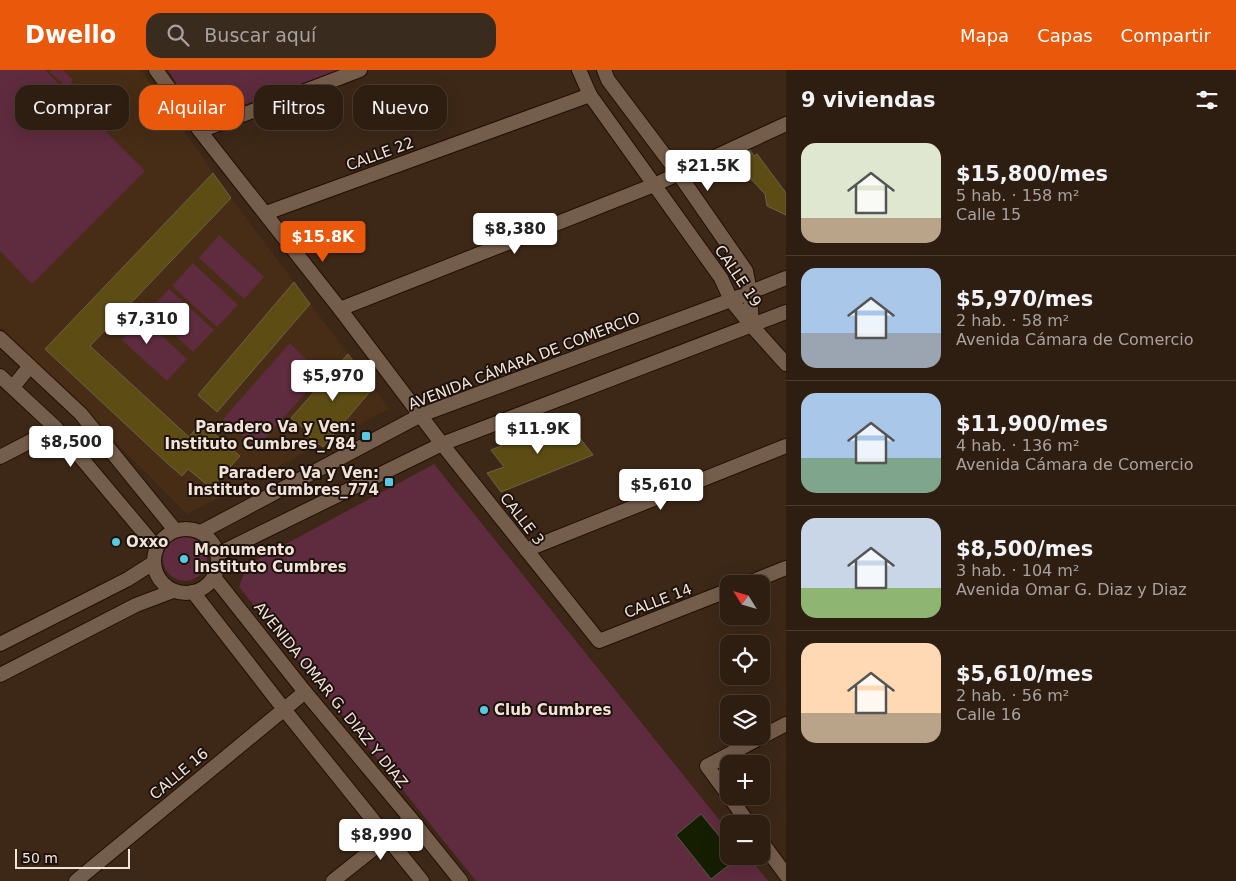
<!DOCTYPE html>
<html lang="es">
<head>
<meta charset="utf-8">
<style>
  body { margin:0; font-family:"DejaVu Sans",sans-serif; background:#3a2b1f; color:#f1f3f6; height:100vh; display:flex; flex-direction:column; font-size:19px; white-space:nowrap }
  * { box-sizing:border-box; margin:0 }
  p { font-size:16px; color:#a7a29f }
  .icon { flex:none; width:28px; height:28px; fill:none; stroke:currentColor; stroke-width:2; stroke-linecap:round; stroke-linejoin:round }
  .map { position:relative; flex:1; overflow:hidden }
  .drawer { display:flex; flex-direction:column; background:#2e1e11; width:450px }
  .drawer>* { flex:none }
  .top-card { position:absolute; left:15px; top:15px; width:475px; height:45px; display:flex; gap:10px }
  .needle { width:32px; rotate:307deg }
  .fabs { position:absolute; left:720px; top:505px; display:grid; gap:10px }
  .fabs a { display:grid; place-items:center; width:50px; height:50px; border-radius:10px; background:#2e1e11; box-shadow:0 5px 20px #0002,0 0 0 1px #493c31; font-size:25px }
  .scale { position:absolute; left:15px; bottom:12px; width:115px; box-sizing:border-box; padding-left:5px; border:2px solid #f2e3d9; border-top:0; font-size:14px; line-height:18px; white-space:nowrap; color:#f2e3d9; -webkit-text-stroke:4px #1d130c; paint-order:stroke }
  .price { position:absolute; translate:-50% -42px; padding:0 11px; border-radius:5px; background:#fff; color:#222; font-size:16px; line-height:32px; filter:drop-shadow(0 1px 2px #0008) }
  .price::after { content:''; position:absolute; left:50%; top:30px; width:15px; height:11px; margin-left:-8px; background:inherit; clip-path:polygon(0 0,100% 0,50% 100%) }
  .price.selected { background:#ea580c; color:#fff }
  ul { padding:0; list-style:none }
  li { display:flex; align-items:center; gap:15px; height:125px; padding:0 15px }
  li+li { border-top:1px solid #493c31 }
  li span { display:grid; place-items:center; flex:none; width:140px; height:100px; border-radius:15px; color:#555 }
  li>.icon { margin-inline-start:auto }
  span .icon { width:60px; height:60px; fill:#fffc; stroke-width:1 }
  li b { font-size:21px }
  h2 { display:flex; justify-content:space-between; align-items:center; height:60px; padding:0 15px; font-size:21px }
  .pill { padding:0 18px; border-radius:15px; background:#2e1e11; box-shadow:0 5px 20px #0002,0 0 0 1px #493c31; font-size:18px; line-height:45px }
  .pill.selected { background:#ea580c; color:#fff }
  header { display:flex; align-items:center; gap:30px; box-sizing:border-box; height:70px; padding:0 25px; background:#ea580c; color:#fff }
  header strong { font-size:24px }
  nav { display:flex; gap:28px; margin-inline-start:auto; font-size:18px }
  .search { width:350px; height:45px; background:#3a2b1f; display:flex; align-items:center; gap:12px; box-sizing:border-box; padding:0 18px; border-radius:15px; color:#a7a29f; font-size:19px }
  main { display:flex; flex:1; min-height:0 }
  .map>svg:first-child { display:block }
</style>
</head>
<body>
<header>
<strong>Dwello</strong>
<div class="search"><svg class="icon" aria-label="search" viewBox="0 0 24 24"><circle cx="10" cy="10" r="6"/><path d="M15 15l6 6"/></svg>Buscar aquí</div>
<nav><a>Mapa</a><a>Capas</a><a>Compartir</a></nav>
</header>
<main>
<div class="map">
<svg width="786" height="811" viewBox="0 0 786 811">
  <rect width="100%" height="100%" fill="#3d2817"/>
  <path fill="#472d16" d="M0 0H141L231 128 389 339 187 444 0 256Z"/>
  <path fill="#5f2b3f" d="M0 0H45L145 101 32 214 0 181Z
    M52 0H63L73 10 71 13 112 53 110 55 69 14 66 17 50 2Z
    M168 0H353L199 49Z
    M219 165 264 207 244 229 199 188Z
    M193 193 238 235 217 257 172 216Z
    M169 219 214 260 193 282 149 241Z
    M142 247 187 289 167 311 122 270Z
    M290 273 321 305 257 378 223 349Z
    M434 394 729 762V786H748L768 811H476L239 517 247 495Z
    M163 489a22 22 0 1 1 44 0a22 22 0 1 1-44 0Z"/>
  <path fill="#161e00" stroke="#585941" d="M701 744 729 778V786H735L737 789 711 809 676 765Z"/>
  <path fill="#5d4c14" stroke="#6c6247" d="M750 80 754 86 757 84 786 123V145L767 136 765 124 752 110 741 109 729 92Z
    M213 103 231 128 90 276 189 367 201 352 240 386 211 418 188 399 182 406 167 393 45 279Z
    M294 212 310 234 217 342 198 325Z
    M348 284 373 318 323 377 304 363 306 360 291 348Z
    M565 349 593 385 501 422 487 403 504 397 491 380Z"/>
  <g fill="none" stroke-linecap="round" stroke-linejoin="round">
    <defs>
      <path id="minor" d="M156 0 200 61 340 239 442 374 599 571 729 520
        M200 61 360 0
        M266 143 590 25
        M340 239 654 115 786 54
        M752 256 786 294
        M0 268 81 344 175 460
        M0 306 56 358 156 477
        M13 317 30 296
        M0 387 56 358
        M526 480 786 376
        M746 514 786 498
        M729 726 707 696 786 654
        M729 726 749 754
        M761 771 786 805
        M76 811 305 622
        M333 811 411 749"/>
      <path id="tertiary" d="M579 0 590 25 721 208 731 230 752 256
        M604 0 608 10 678 103 746 201 750 222 752 256
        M214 507 305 622 411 749 461 811
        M193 522 283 638 422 811"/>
      <path id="secondary" d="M154 491a32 32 0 1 1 64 0a32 32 0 1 1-64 0Z
        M201 462 421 345 731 230 786 208
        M218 484 442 374 786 242
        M0 574 128 509 153 493
        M0 605 136 535 173 521"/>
    </defs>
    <use href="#minor" stroke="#231002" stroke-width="16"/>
    <use href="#tertiary" stroke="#231002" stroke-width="16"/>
    <use href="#secondary" stroke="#231002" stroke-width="16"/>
    <use href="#minor" stroke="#755d4b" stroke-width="14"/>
    <use href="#tertiary" stroke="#755d4b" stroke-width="14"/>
    <use href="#secondary" stroke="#755d4b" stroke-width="14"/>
  </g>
  <g fill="#57c9e3" stroke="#1d130c" stroke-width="2">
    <rect x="361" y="361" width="10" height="10" rx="2.5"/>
    <rect x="384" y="407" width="10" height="10" rx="2.5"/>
    <circle cx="116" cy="472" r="5"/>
    <circle cx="184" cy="489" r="5"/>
    <circle cx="484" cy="640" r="5"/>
  </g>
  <g text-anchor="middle" stroke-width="4" stroke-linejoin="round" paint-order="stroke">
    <g font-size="15" fill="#f2e3d9" stroke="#1d130c">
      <text transform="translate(380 84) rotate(-20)" y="5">CALLE 22</text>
      <text transform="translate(738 206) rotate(56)" y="5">CALLE 19</text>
      <text transform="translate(524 291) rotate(-21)" y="5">AVENIDA CÁMARA DE COMERCIO</text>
      <text transform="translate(522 449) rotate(52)" y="5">CALLE 3</text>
      <text transform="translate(658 531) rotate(-21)" y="5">CALLE 14</text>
      <text transform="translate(331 625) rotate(51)" y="5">AVENIDA OMAR G. DIAZ Y DIAZ</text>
      <text transform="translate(179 704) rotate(-40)" y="5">CALLE 16</text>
    </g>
    <g font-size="15" font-weight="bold" fill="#f2e3d9" stroke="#1d130c" text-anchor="start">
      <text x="356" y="362" text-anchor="end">Paradero Va y Ven:<tspan x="356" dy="17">Instituto Cumbres_784</tspan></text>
      <text x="379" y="408" text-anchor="end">Paradero Va y Ven:<tspan x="379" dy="17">Instituto Cumbres_774</tspan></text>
      <text x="126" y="477">Oxxo</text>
      <text x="194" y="485">Monumento<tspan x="194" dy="17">Instituto Cumbres</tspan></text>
      <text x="494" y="645">Club Cumbres</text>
    </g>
  </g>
</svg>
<div class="fabs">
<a><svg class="needle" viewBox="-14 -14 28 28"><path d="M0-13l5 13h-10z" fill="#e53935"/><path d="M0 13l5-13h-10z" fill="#a7a29f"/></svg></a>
<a><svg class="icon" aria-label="locate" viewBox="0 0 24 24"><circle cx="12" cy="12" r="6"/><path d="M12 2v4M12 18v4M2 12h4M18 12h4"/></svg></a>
<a><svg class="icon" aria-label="layers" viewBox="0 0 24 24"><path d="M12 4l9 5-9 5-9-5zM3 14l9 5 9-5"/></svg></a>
<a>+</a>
<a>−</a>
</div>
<div class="scale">50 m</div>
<b class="price" style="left:708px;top:122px">$21.5K</b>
<b class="price" style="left:515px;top:185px">$8,380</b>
<b class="price selected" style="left:323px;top:193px">$15.8K</b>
<b class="price" style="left:147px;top:275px">$7,310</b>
<b class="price" style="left:333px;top:332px">$5,970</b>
<b class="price" style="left:538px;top:385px">$11.9K</b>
<b class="price" style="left:71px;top:398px">$8,500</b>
<b class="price" style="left:661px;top:441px">$5,610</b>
<b class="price" style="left:381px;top:791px">$8,990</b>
<div class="top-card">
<a class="pill">Comprar</a>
<a class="pill selected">Alquilar</a>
<a class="pill">Filtros</a>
<a class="pill">Nuevo</a>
</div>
</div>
<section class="drawer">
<h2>9 viviendas<svg class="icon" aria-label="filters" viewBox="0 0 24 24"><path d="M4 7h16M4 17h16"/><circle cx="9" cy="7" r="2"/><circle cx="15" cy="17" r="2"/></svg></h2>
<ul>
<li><span style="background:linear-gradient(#dfe7d0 75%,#b9a48a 0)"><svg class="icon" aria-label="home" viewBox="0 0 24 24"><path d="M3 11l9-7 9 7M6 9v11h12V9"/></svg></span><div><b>$15,800/mes</b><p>5 hab. · 158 m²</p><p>Calle 15</p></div></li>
<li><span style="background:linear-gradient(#a9c7e8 65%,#9aa5b1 0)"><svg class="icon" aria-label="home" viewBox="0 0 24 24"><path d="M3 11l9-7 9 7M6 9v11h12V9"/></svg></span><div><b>$5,970/mes</b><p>2 hab. · 58 m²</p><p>Avenida Cámara de Comercio</p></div></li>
<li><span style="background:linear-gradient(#a9c7e8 65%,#7fa58c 0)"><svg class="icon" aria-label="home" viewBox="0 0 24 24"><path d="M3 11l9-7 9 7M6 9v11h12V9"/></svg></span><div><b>$11,900/mes</b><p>4 hab. · 136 m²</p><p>Avenida Cámara de Comercio</p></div></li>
<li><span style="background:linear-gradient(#c9d6e8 70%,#8fb573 0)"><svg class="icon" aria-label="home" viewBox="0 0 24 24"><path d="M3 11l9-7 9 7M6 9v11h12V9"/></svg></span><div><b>$8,500/mes</b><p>3 hab. · 104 m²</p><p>Avenida Omar G. Diaz y Diaz</p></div></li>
<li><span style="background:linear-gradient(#ffd9b3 70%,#b9a48a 0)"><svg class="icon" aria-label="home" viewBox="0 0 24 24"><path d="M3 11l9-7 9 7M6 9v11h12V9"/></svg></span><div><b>$5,610/mes</b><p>2 hab. · 56 m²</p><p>Calle 16</p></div></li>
</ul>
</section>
</main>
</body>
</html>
